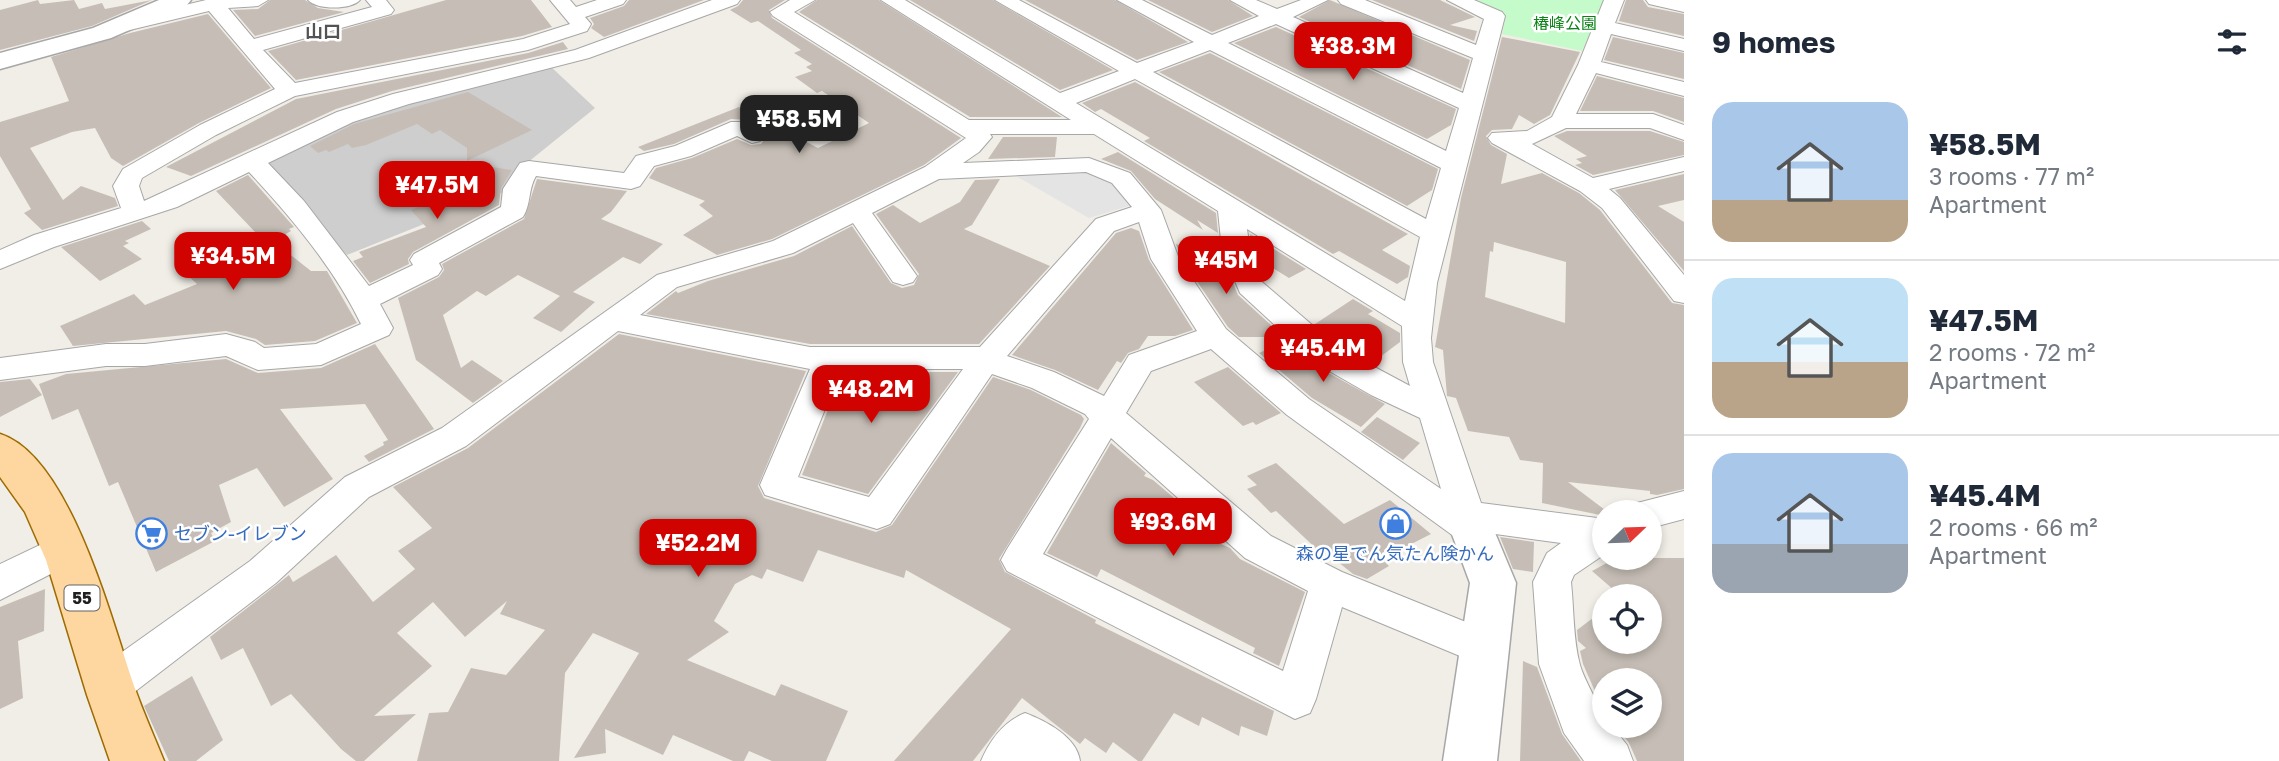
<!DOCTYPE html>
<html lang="en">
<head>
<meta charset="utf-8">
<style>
  body { margin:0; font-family:"Golos Text","Noto Sans JP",sans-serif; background:#f6f6f7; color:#1f2937; height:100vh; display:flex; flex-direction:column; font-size:26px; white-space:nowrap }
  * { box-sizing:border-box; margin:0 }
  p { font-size:23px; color:#747a83 }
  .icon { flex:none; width:38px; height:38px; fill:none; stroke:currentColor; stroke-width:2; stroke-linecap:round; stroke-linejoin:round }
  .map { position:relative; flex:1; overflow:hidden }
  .details { display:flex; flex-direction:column; background:#fff; width:595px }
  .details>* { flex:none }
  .needle { width:46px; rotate:67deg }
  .buttons { position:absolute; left:1592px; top:500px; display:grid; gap:14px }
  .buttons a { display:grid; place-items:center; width:70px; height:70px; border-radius:50%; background:#fff; box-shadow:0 4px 10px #0003; font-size:35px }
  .price { position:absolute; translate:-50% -60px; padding:0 16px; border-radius:14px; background:#d10300; color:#fff; font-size:23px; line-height:46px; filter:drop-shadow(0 2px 4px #0008) }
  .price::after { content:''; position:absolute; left:50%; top:42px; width:21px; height:16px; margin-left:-10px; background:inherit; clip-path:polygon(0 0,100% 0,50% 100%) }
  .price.selected { background:#222; color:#fff }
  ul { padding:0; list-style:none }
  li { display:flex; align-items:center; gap:21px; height:175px; padding:0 28px }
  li+li { border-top:2px solid #e0e1e3 }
  li span { display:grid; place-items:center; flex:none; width:196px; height:140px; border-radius:21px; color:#555 }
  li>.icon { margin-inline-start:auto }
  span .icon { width:84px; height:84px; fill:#fffc; stroke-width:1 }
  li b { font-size:30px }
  h2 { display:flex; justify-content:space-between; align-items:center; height:84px; padding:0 28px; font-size:30px }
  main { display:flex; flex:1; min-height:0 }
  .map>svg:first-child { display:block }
</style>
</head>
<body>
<main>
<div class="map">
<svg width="1684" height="761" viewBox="0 0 1684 761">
  <rect width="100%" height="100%" fill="#f1eee7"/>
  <path fill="#cecece" d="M549 65 595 108 527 163 506 191 347 255 262 165 267 156 389 105Z"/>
  <path fill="#c5faca" d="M1470 0H1605L1582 51 1502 34 1506 16Z"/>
  <path fill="#e4e4e4" d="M1091 170 1116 180 1132 205 1089 218 1009 172Z"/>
  <path fill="#c6beb6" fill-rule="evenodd" d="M38 0 40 4 74 0 79 9 102 3 105 9 152 0 92 26 0 50V10Z
    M270 0H305L318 8 344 12 255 36 233 10 258 9Z
    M446 0H531L552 27 522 36 296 80 268 51Z
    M629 0H704L604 37 591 28 594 24 590 18 624 6Z
    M743 0H785L769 10 772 18 961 138 924 165 772 239 717 255 683 235 713 216 699 205 705 201 649 178 656 168 692 158 737 139 751 145 761 144 767 136 749 120 731 119 674 144 644 151 638 147 739 107 818 148 869 123 822 91 817 93 795 77 812 71 806 67 812 64 794 53 801 50 758 21 751 23 730 10 738 6Z
    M817 0H879L1062 117H970L799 12Z
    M910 0H993L1113 70 1060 90Z
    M1025 0H1115L1188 42 1137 60Z
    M1148 0H1228L1253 16 1212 32Z
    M1330 0 1470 60 1461 89 1299 17Z
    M1372 0H1440L1475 17 1450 25 1477 31 1474 41Z
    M1626 0H1643L1648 7 1684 14V36L1619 21Z
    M208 14 271 88 199 123 123 166 111 158 95 128 72 132 30 148 63 200 81 186 115 198 118 206 42 230 24 213 31 209 0 156V122L69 101 51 57 130 33Z
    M1276 27 1456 109 1451 125 1427 139 1234 43Z
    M1502 37 1580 52 1550 115 1534 124 1519 115 1512 129 1492 130 1486 136 1491 145 1507 154 1501 184 1542 173 1579 193 1600 210 1672 303 1684 305V489L1657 495 1650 494V491L1568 482 1609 513H1605V516L1542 503 1543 463 1520 460 1509 437 1468 431 1456 398 1447 396 1443 350 1435 347 1461 198ZM1494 242 1566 262 1565 323 1485 297 1490 251 1493 252Z
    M1613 37 1684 53V79L1604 60Z
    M563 42 568 49 392 91 336 109 191 176 166 167 296 99 528 53Z
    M1210 53 1438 169 1432 190 1407 206 1159 72Z
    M1597 76 1684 98V122L1653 111H1580Z
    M1135 82 1408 234 1382 250 1410 266 1408 277 1397 284 1339 251 1333 254 1144 141 1150 138 1101 109 1095 112 1082 103Z
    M468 92 532 130 467 161V148L440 130 432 134 417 124 366 145 352 148 348 144 329 152 326 150 318 153 310 146 354 124Z
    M1567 131H1650L1684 142V155L1593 175 1575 165 1582 163 1576 159 1587 156 1554 136Z
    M1003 137H1057L1055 157 988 159Z
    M1118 152 1216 213 1218 233 1197 220 1203 230 1155 199 1131 171 1101 159Z
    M467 163 512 170 501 188 499 205 413 252 408 259 409 264 370 283 353 261 363 257 359 252 426 227 411 210 468 186Z
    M1684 174V200L1658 206 1684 222V271L1615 190Z
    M248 175 294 227 289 229 291 231 273 241 311 271H327L357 323 315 341 265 345 256 339 226 331 73 346 60 326 134 294 145 305 197 284 184 272 257 234 216 191Z
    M537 179 627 191 611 212 601 219 663 244 640 264 623 257 573 292 595 302 561 332 533 318 560 296 518 275 486 296 477 291 443 315 461 368 472 360 503 381 473 403 416 360 398 298 439 277 444 270 442 264 524 219Z
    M1000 179 972 225 964 229 1050 266 979 344H810L646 314 676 291 678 293 708 281 794 256 852 226 891 283 902 288 914 285 919 274 876 214 893 205 920 223 960 202 975 180Z
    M142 221 151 229 125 241 129 243 123 246 142 259 100 281 61 247Z
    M1131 228 1139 231 1149 260 1193 330 1175 336H1148L1139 349 1128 353 1121 363 1117 361 1098 390 1055 370 1012 355 1116 233Z
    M1250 234 1306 269 1289 278 1255 257Z
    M1176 244 1224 262 1238 295 1284 337H1239L1228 327 1181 258Z
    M1353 299 1373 311 1368 314 1400 333V342L1372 363 1340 346 1315 324Z
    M619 334 806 371 758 486 764 498 876 532 892 525 993 377 1031 390 1081 415 1084 419 1080 428 999 559 1005 572 1096 620 1095 623 1274 711 1267 736 1241 726 1239 736 1202 717 1199 726 1174 713 1142 761H1138L1113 742 1106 753 1085 738 1080 744 1022 698 973 761H894L1011 629 906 570 904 578 818 550 803 582 767 569 762 579 752 575 735 584 714 621 729 632 687 660 775 696 781 684 848 711 826 761H772L749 751 744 761H733L673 735 663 755 605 729 606 753 574 758 639 653 593 633 565 673 559 761H417L429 713 448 712 471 668 506 675 545 630 500 614 507 601 465 637 433 602 397 633 432 666 374 716 416 714 364 761H356L341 749 291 694 271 706 243 648 221 660 210 637 289 575 293 582 336 555 373 602 415 569 398 551 432 528 393 487 468 448Z
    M1288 340 1316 366 1385 404 1361 427 1312 398 1259 353Z
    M375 344 434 429 369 462 364 456 384 445 383 442 388 440 365 404 280 409 333 479 284 507 257 468 219 485 231 522 211 533 215 541 156 572 118 482 109 486 78 409 52 420 39 384 66 374 226 359 258 373 321 368Z
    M1228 367 1281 413 1256 425 1253 422 1243 426 1194 382Z
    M843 372H958L868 494 802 475Z
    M30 379 42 395 0 417V382Z
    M1377 417 1420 443 1403 460 1361 432Z
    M1111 443 1146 473 1144 476 1153 480 1194 515 1187 529 1230 548 1240 559 1305 592 1279 666 1253 653 1255 648 1101 569 1097 577 1047 553Z
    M1276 463 1344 524 1390 500 1431 534 1382 559 1389 566 1367 579 1353 574 1322 549 1321 553 1276 511 1271 513 1247 489 1257 485 1247 476Z
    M1500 537 1534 542 1533 572 1513 569Z
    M1616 558H1684V761H1637L1629 743 1616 726H1650V681H1605V714L1583 664 1580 651 1586 648 1578 641 1577 630 1605 609V642H1650V597H1622L1592 571Z
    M45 589 44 631 18 641 23 698 0 709V607Z
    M1523 661 1537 667 1562 734 1581 761H1520Z
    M192 676 223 740 196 761H169L144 706Z"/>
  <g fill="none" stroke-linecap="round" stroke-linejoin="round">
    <defs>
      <path id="minor" d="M206 0H268L258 6 228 8 254 39 372 7 366 0H386L394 10 391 14 263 50 295 83 523 39 570 24 550 0H570L576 7 597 0H626L623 4 585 17 591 24 587 31 528 50 295 96 216 135 142 178 139 186 144 201 337 112 393 94 575 50 712 0H740L737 4 589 58 409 104 353 122 268 163 304 201 369 286 413 265 410 260 414 254 501 207 503 189 520 163 529 161 624 173 636 156 675 146 731 122H747L764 136 760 141 752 143 737 136 691 156 654 166 640 186 631 189 536 176C528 189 531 205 523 217L439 263 442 269 438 275 380 304 393 328 389 335 321 365 258 370 226 356 145 366H106L0 380V358L106 344H145L226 334 255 342 264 348 316 344 361 324C334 268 291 217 249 172L177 207 54 247 0 269V250L34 235 121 208 113 186 123 169 200 125 275 89 209 11 113 34 103 28 106 24Z
        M308 0H360C351 10 317 10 308 0Z
        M790 0H815L794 12 969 120H1071L881 0H905L1060 93 1119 71 995 0H1019L1137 63 1194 42 1117 0H1142L1212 35 1259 16 1230 0H1256L1277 9 1301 0H1328L1293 17 1463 93 1473 58 1341 4 1338 0H1365L1476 45 1484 19 1447 0H1474L1502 12 1505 16 1437 283 1431 338 1433 362 1481 503 1605 519V554L1574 575 1571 582C1574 609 1573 640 1580 665 1585 683 1605 713 1605 726H1612L1627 745 1633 761H1584L1564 733 1539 664 1533 582 1547 553 1561 543 1488 533 1485 540 1472 544 1459 540 1287 415 1211 349 1151 371 1126 413 1271 536 1342 572 1498 635 1504 648 1498 661 1484 666 1342 607 1316 699 1310 713 1295 719 1007 571 1001 560 1007 549 1089 419 1085 414 1032 388 992 374 890 524 877 529 765 495 760 485 810 369 618 331 466 446 369 497 276 583 124 700 109 706 94 700 88 686 94 672 250 561 345 477 442 428 657 275 773 241 925 167 966 138 773 16 770 12ZM1276 24 1459 108 1446 151 1228 43ZM1210 50 1441 168 1426 219 1153 72ZM1135 79 1420 237 1405 301 1076 103ZM990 134H1094L1218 211 1222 250 1240 293 1317 364 1371 395 1420 418 1441 489 1309 399 1226 329 1179 259 1161 210 1130 173 1089 158 963 163 979 152 992 137ZM1086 172 1112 183 1132 207 1096 219 980 347H810L640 315 677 287 793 253 853 223 893 282 903 285 913 282 917 276 872 213 939 179ZM1139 222 1151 259 1197 331 1129 355 1104 396 1054 372 1007 356 1114 231ZM1247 229 1402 326 1403 362 1410 386 1339 348 1262 282 1250 250ZM841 369H963L869 497 798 477ZM1111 438 1245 558 1308 591 1283 671 1043 554Z
        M1604 0H1624L1615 23 1684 39V51L1611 34 1601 62 1684 82V96L1596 73 1576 114H1653L1684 125V140L1650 128H1566L1532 144 1593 178 1684 157V171L1609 189 1620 198 1684 275V303L1674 301 1602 208 1580 191 1492 143 1488 138 1492 133 1527 131 1552 117 1578 65Z
        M1646 0H1684V12L1649 4Z
        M1684 491V519L1650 528V513H1632L1637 503Z
        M63 534 76 539 82 550 76 561 0 600V564Z
        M1025 713C1046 721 1077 737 1080 761H981C990 740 1003 722 1025 713Z"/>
      <path id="tertiary" d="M159 0H191L187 5 111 38 0 69V53L93 28Z
        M1472 511 1488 516 1516 583 1497 761H1443L1470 583 1450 529 1456 516Z"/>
      <path id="primary" d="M0 434C70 456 112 622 134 686 143 712 154 736 164 761H110L87 695 46 560 25 512 0 477Z"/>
    </defs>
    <use href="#minor" stroke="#a7a7a7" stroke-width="2"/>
    <use href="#tertiary" stroke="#a7a7a7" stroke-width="3"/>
    <use href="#primary" stroke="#9d6b00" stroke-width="3"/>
    <use href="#minor" fill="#fff" fill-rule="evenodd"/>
    <use href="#tertiary" fill="#fff" fill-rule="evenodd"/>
    <use href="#primary" fill="#fdd6a0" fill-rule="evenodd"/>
  </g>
  <defs>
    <symbol id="shop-ring" viewBox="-11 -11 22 22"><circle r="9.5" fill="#fff" stroke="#3f7fe0" stroke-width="1.5"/><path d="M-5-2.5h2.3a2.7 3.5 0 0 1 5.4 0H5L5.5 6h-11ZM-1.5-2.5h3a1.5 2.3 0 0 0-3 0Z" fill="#3f7fe0"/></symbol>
    <symbol id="supermarket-ring" viewBox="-11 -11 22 22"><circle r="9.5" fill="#fff" stroke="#3f7fe0" stroke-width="1.5"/><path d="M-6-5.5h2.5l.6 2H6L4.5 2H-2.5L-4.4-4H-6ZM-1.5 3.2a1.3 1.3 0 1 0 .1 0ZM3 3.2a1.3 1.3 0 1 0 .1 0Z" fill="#3f7fe0"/></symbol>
  </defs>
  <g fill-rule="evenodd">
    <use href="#shop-ring" x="1378" y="506" width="35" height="35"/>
    <use href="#supermarket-ring" x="134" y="516" width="35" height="35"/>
  </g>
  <g text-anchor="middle" stroke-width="5" stroke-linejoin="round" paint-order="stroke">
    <g font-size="16" fill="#0b8216" stroke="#fff">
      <text x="1565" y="29">椿峰公園</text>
    </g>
    <rect fill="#fff" stroke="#636363" stroke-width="2" x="64.5" y="585.5" width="35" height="25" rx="5"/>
    <g font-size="16" font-weight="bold" fill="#202020">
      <text x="82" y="604">55</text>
    </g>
    <g font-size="18" font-weight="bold" fill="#535353" stroke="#fff">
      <text x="323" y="38">山口</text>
    </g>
    <g font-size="18" fill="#366cbe" stroke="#fff" text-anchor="start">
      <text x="174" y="540">セブン-イレブン</text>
      <text x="1395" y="560" text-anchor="middle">森の星でん気たん険かん</text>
    </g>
  </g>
</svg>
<div class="buttons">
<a><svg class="needle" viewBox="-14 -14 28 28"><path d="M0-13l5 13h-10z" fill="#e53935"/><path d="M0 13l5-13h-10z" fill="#747a83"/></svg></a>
<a><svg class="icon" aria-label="locate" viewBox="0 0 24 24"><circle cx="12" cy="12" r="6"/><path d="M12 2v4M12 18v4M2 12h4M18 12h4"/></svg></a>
<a><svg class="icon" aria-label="layers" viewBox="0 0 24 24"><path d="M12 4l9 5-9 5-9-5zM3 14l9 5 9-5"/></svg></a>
</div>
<b class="price" style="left:1353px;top:82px">¥38.3M</b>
<b class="price selected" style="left:799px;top:155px">¥58.5M</b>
<b class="price" style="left:437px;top:221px">¥47.5M</b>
<b class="price" style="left:233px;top:292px">¥34.5M</b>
<b class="price" style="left:1226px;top:296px">¥45M</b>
<b class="price" style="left:1323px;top:384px">¥45.4M</b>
<b class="price" style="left:871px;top:425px">¥48.2M</b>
<b class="price" style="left:1173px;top:558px">¥93.6M</b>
<b class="price" style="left:698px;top:579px">¥52.2M</b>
</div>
<section class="details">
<h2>9 homes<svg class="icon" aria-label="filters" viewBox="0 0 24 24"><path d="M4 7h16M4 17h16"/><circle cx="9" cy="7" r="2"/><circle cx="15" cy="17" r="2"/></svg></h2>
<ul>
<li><span style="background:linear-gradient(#a9c7e8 70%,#b9a48a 0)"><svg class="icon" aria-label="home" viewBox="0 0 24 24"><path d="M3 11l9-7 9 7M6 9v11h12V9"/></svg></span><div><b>¥58.5M</b><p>3 rooms · 77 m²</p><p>Apartment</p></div></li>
<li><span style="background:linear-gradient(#bfe0f5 60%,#b9a48a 0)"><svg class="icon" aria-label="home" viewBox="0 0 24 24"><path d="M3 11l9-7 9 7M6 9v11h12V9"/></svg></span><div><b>¥47.5M</b><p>2 rooms · 72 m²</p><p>Apartment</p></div></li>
<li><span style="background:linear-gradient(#a9c7e8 65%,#9aa5b1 0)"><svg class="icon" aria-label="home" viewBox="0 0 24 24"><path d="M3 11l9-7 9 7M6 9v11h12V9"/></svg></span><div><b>¥45.4M</b><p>2 rooms · 66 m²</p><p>Apartment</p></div></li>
</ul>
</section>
</main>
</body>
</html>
